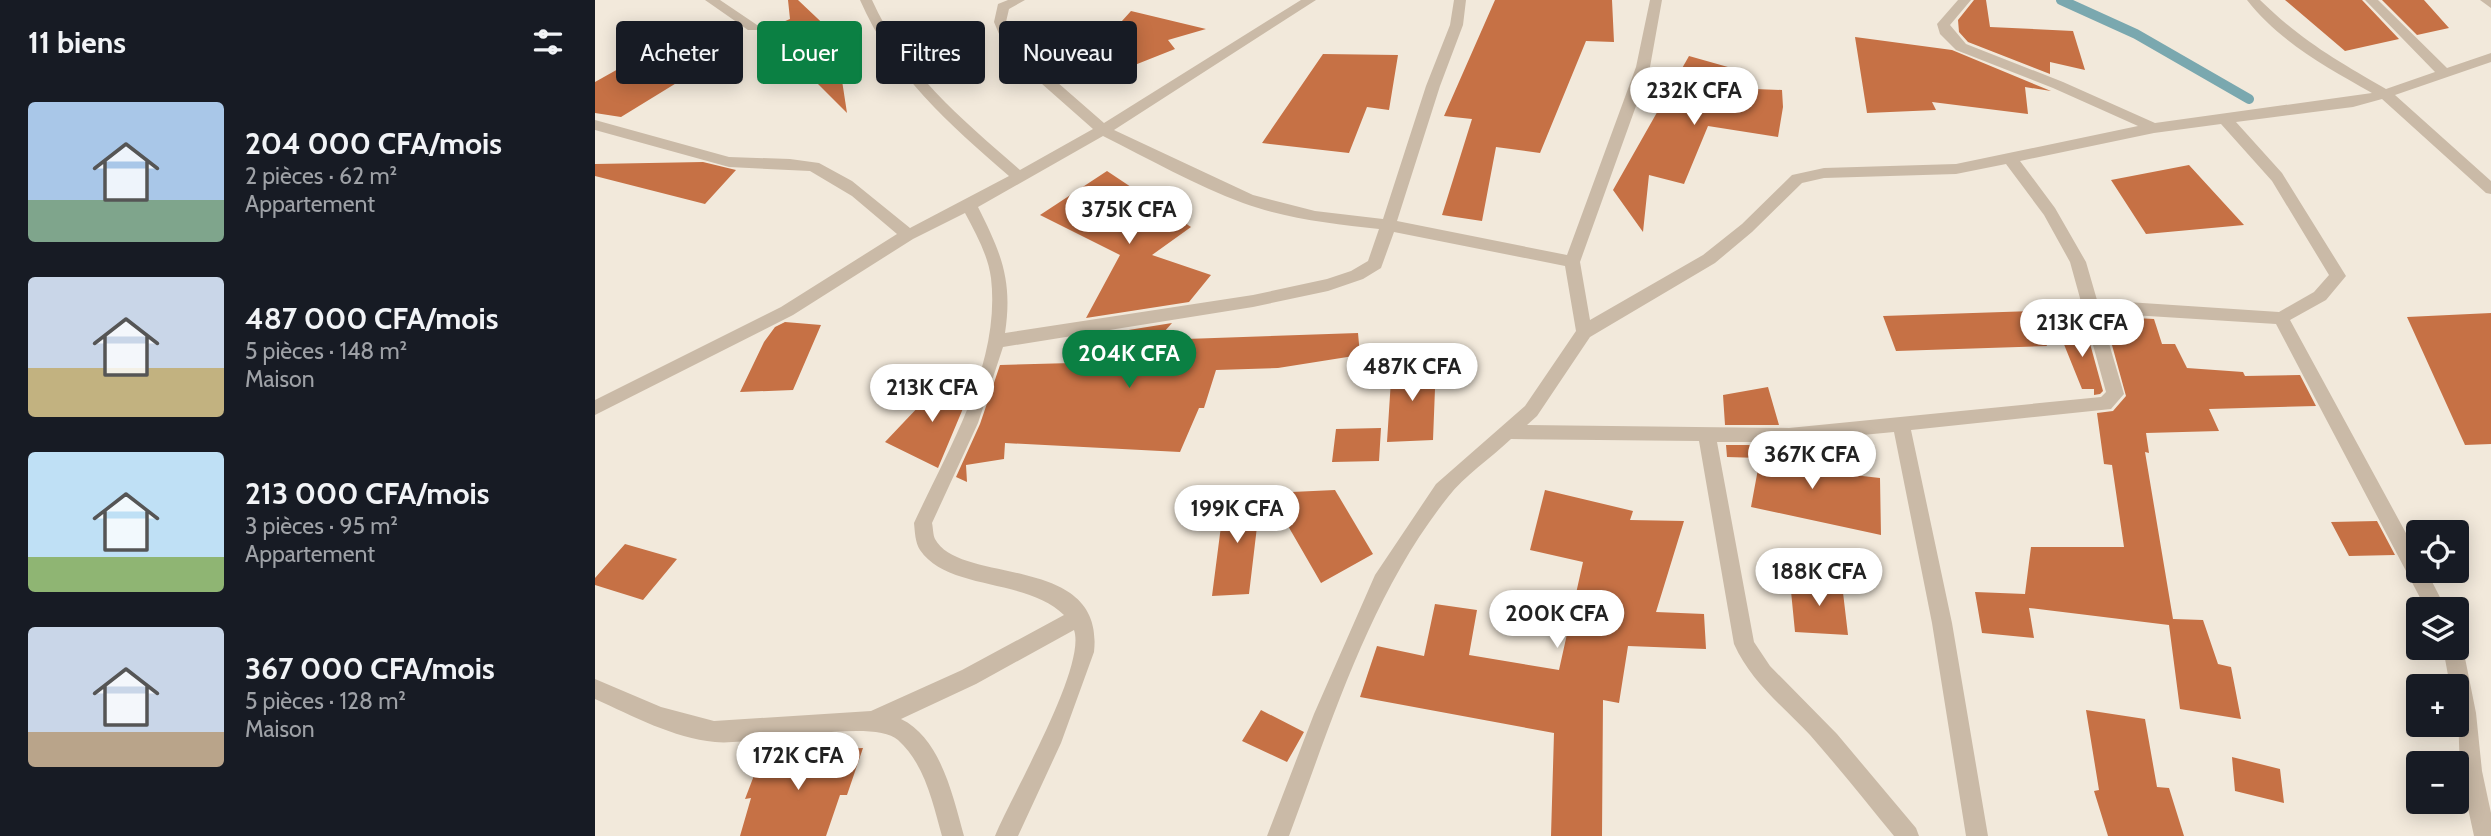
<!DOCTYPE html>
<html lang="fr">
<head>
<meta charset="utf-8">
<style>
  body { margin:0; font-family:Cabin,sans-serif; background:#20242c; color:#f1f3f6; height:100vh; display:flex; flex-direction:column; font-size:26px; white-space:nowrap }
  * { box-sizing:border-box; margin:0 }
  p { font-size:23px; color:#9ea1a6 }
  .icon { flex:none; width:38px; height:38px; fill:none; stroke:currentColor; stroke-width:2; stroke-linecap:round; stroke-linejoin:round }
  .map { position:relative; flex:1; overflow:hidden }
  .panel { display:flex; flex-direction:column; background:#171b24; width:595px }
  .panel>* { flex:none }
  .top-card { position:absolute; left:21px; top:21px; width:665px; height:63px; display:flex; gap:14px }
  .fabs { position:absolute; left:1811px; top:520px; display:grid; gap:14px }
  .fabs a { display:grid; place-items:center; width:63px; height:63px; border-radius:7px; background:#171b24; box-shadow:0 4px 18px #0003; font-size:35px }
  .price { position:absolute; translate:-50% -60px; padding:0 16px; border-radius:24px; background:#fff; color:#222; font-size:23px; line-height:46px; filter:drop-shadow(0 2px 4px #0008) }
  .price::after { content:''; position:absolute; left:50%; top:42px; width:21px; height:16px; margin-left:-10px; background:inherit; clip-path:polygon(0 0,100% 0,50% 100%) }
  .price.active { background:#0b8043; color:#fff }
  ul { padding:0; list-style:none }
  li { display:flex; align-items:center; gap:21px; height:175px; padding:0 28px }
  li span { display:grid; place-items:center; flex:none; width:196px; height:140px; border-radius:7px; color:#555 }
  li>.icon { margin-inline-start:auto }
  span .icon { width:84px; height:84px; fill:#fffc; stroke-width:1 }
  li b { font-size:30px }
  h2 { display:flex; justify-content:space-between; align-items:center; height:84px; padding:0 28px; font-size:30px }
  .tag { padding:0 24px; border-radius:7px; background:#171b24; box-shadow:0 4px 18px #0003; font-size:24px; line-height:63px }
  .tag.active { background:#0b8043; color:#fff }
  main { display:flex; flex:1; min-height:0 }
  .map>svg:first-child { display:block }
</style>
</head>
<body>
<main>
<section class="panel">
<h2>11 biens<svg class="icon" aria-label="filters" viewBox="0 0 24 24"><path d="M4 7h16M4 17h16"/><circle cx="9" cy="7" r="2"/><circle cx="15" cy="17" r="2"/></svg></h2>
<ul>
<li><span style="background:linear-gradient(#a9c7e8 70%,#7fa58c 0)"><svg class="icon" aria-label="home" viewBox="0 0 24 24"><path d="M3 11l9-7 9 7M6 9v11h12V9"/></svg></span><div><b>204 000 CFA/mois</b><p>2 pièces · 62 m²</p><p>Appartement</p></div></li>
<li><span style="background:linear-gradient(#c9d6e8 65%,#c2b280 0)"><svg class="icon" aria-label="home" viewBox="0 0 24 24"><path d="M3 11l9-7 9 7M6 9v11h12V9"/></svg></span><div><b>487 000 CFA/mois</b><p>5 pièces · 148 m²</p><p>Maison</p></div></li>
<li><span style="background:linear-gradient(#bfe0f5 75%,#8fb573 0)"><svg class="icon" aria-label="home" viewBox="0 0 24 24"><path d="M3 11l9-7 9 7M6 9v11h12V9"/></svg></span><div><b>213 000 CFA/mois</b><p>3 pièces · 95 m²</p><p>Appartement</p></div></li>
<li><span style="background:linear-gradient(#c9d6e8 75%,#b9a48a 0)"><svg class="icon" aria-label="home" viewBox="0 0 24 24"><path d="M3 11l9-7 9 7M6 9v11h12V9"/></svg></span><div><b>367 000 CFA/mois</b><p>5 pièces · 128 m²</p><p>Maison</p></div></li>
</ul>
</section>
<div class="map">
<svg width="1896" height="836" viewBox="0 0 1896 836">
  <rect width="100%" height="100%" fill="#f2e9db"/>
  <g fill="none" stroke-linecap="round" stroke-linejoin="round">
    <path stroke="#7aa8af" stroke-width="10" d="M1466 0 1541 34 1654 99"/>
  </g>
  <path fill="#c67145" d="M193 0H203L240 35 252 113 169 30 195 19Z
    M900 0H1017L1019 42 991 41 945 153 901 147 887 221 847 215 877 119 849 116Z
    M1379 0H1391L1395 27 1478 31 1490 70 1455 62V74L1373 42 1364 32 1363 20Z
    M1690 0H1767L1804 39 1750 51Z
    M1787 0H1829L1854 28 1822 35Z
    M536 11 611 29 573 40 580 49 522 72 508 42Z
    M1260 37 1357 50 1456 91 1430 87 1433 114 1337 102 1341 110 1272 113Z
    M57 50 101 71 26 117 0 113V82Z
    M728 54 803 55 794 110 772 107 754 153 667 143Z
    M1094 56 1140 69 1134 88 1187 90 1188 107 1183 137 1113 126 1089 184 1054 175 1048 232 1018 190Z
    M108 162 141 170 110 204 0 176V164Z
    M1594 165 1649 225 1551 234 1516 180Z
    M512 171 596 227 557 255 616 275 594 302 491 318 525 255 445 215Z
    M1438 311 1452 346 1301 351 1288 316Z
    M1896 313V444L1870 445 1812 317Z
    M1523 317 1559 319 1567 344H1580L1592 368 1648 372 1650 376 1705 375 1721 406 1614 409 1624 431 1551 433 1554 453 1550 452 1578 619 1608 620 1623 664 1636 667 1646 719 1585 709 1574 625 1434 608 1439 638 1387 633 1380 592 1430 594 1436 547H1529L1517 465 1509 464 1502 413 1518 411 1531 396 1512 327 1526 325Z
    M190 322 226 325 198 390 145 392 169 342 180 327Z
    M577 323 562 340 763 333 765 355 683 368 621 370 609 408H604L585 452 410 443 409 459 371 465 372 482 361 477 385 424 405 365 477 363 484 338Z
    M1491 329 1508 391 1505 394 1499 395V389H1487L1464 332Z
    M841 363 838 440 792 442 797 364Z
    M345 384 377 387 343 468 290 442Z
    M1173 387 1184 425H1130L1128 395Z
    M786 428 784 461 737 462 741 429Z
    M1131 445H1189L1196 468 1285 478 1286 535 1156 507 1165 458 1132 457Z
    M740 490 778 554 726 583 674 493Z
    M950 490 1038 511 1035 520 1089 521 1061 612 1109 614 1111 649 1033 646 1024 703 1008 700 1007 836H956L959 733 765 697 782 646 829 656 840 604 882 610 874 655 964 670 988 562 935 550Z
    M666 493 654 594 617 596 630 495Z
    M1782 521 1800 555 1754 556 1736 522Z
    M30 544 82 559 48 600 0 585V578Z
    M1195 581 1247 584 1253 635 1200 632Z
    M666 710 709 732 692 762 647 741Z
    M1491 710 1550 719 1562 787 1574 788 1589 836H1513L1499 791 1504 790Z
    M268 748 252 795H245L231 836H145L156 798 150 799 168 752Z
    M1637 757 1685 769 1689 803 1640 791Z"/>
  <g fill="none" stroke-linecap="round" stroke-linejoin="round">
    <path fill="#cabaa7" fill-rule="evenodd" d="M110 0H125L165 27 163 30H153Z
      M265 0H277C309 72 367 119 425 170L498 129 412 53 399 22 403 4 413 0H430L414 9 411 22 423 48 509 123 706 0H721L519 130 658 195 720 211 788 219 831 86 855 25 859 0H871L868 25 845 86 802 221 972 255 1041 67 1055 0H1067L1055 67 985 262 995 320 1108 255 1147 224 1197 175 1229 168 1361 164 1543 126 1458 88 1361 50 1345 34 1342 24 1363 0H1376L1355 25 1371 44 1468 82 1560 123 1777 93C1731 67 1685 42 1652 0H1665C1707 41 1741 60 1791 89L1840 72 1770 0H1783L1852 68 1896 53V62L1800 95 1896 181V194L1891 193 1787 99 1758 107 1641 122 1687 173 1751 276 1731 300 1695 320 1824 557V570H1831L1851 609H1831L1681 324 1505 313 1529 394 1516 409 1316 430 1357 623 1393 836H1371L1337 623 1299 432 1194 442H1122L1159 642 1175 666 1242 734 1321 828 1324 836H1299C1271 802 1244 768 1215 735 1187 705 1156 682 1139 644L1104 441 916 439C896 458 869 476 853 497 775 595 737 721 694 836H672L719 714 780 575 841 484 930 406 981 331 970 266 799 232 786 268 768 279 733 291 658 307 408 347 383 423 337 523C338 527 338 535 340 539 365 586 510 552 499 652L466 743 423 836H400C416 796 492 667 479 630L381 684 306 719C346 738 358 797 369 836H347C338 804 330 764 303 740 277 717 160 746 120 742 78 738 38 716 0 699V679L66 707 119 721 276 711 367 670 469 615C432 578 353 591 325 550 320 542 320 532 319 523 353 449 406 364 396 278 393 255 381 234 370 213L318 239 198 315 0 415V400L186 307 302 234 257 196 215 171 134 167 0 130V120L134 157 195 159 224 163 257 181 315 228 414 176C354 124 297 74 265 0ZM1626 124 1677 181 1734 275 1719 292 1684 312 1502 300 1491 262 1460 208 1425 161 1559 133ZM508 136C554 159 600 185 648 203 692 219 739 224 784 229L773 261 756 271 732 279 658 295 410 333C418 280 406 253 383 207ZM1411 164 1449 215 1475 262 1511 392 1506 397 1194 428 932 425 942 416 995 337 1120 263 1157 232 1207 183 1229 178 1361 174Z
      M1885 0H1896V8Z
      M1862 640 1868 648 1881 713 1887 771 1896 813V836H1879L1865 771 1862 686H1855L1848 648H1862Z"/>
  </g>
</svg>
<div class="fabs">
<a><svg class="icon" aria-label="locate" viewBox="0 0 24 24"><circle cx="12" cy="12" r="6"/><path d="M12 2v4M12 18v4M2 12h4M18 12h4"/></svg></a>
<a><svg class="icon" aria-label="layers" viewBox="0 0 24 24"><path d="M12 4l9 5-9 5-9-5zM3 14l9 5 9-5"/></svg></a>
<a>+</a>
<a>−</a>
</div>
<b class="price" style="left:1099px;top:127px">232K CFA</b>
<b class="price" style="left:534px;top:246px">375K CFA</b>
<b class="price" style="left:1487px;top:359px">213K CFA</b>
<b class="price active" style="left:534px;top:390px">204K CFA</b>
<b class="price" style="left:817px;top:403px">487K CFA</b>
<b class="price" style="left:337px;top:424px">213K CFA</b>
<b class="price" style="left:1217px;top:491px">367K CFA</b>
<b class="price" style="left:642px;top:545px">199K CFA</b>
<b class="price" style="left:1224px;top:608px">188K CFA</b>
<b class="price" style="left:962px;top:650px">200K CFA</b>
<b class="price" style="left:203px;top:792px">172K CFA</b>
<div class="top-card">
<a class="tag">Acheter</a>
<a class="tag active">Louer</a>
<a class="tag">Filtres</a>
<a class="tag">Nouveau</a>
</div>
</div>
</main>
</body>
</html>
